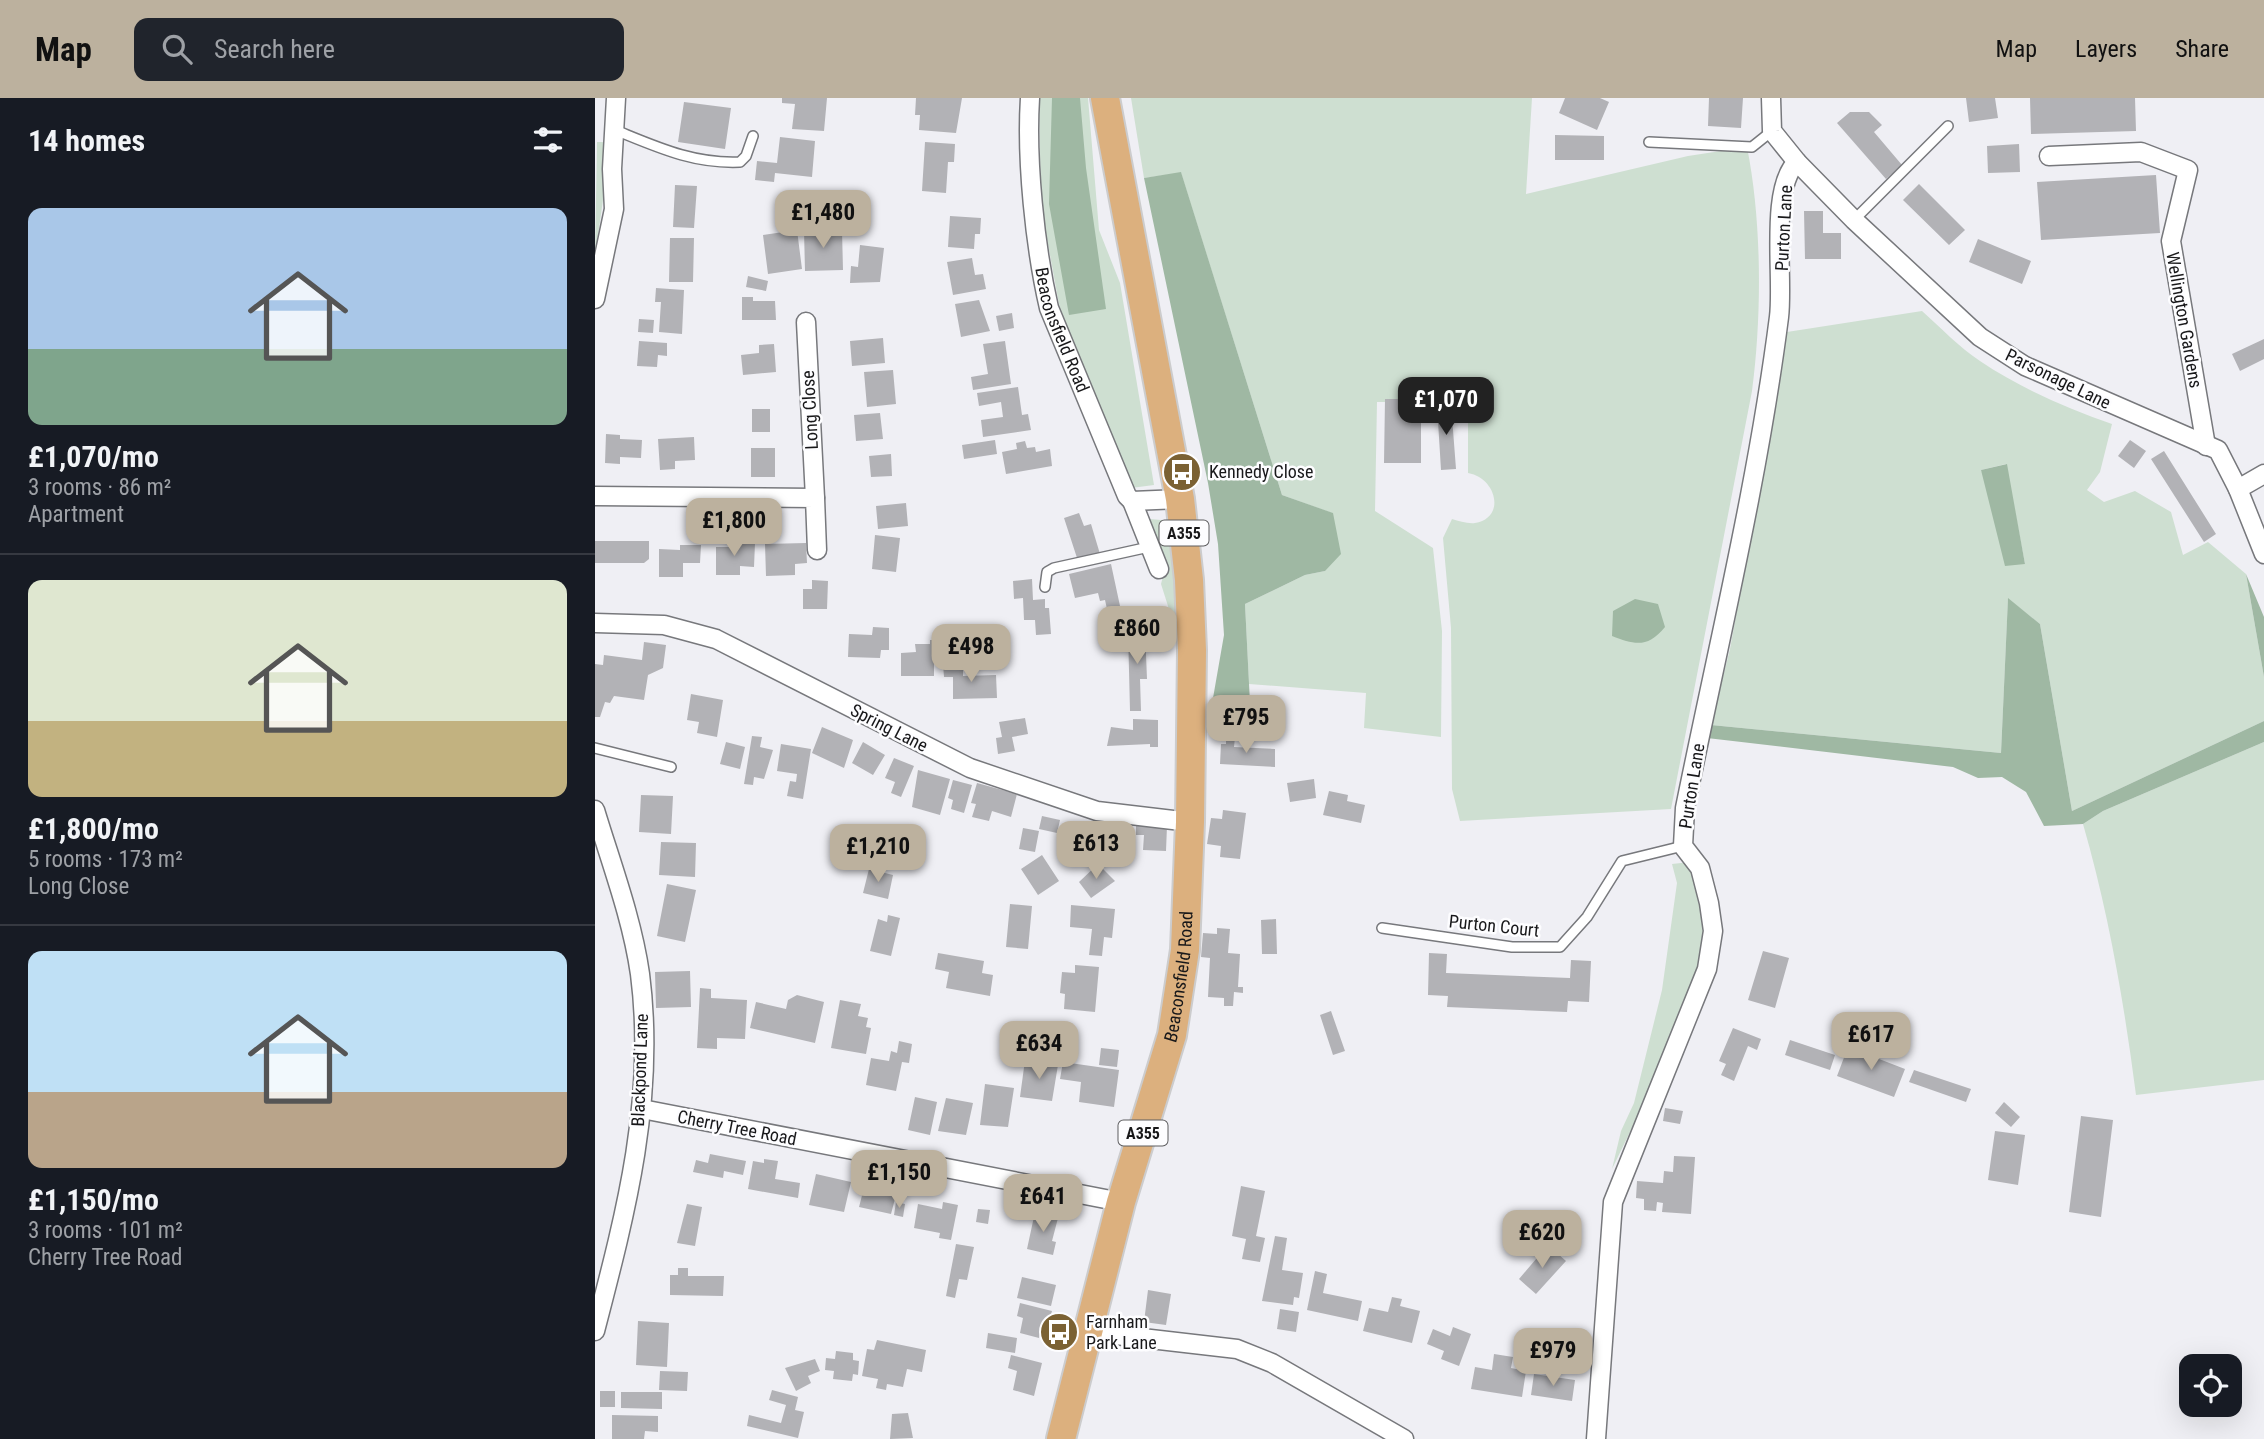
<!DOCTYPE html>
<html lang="en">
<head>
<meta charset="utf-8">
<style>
  body { margin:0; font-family:"Roboto Condensed",sans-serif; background:#20242c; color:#f1f3f6; height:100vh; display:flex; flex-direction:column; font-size:26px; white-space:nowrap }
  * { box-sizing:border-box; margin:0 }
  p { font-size:23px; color:#9ea1a6 }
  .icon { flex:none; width:38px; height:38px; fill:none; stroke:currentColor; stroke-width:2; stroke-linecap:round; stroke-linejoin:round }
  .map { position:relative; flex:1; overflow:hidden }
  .details { display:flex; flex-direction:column; background:#171b24; width:595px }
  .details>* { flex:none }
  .tools { position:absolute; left:1584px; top:1256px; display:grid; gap:14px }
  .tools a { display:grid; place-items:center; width:63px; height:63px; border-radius:14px; background:#171b24; box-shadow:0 7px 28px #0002; font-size:35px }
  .price { position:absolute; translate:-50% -60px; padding:0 16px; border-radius:14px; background:#bcb19e; color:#111; font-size:23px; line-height:46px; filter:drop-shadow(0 2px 4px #0008) }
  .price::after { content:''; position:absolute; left:50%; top:42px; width:21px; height:16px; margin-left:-10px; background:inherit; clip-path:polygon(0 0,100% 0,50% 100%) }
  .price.on { background:#222; color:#fff }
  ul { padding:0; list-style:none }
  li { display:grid; align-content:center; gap:14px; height:371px; padding:0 28px }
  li+li { border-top:2px solid #363941 }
  li span { display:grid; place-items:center; height:217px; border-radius:14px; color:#555 }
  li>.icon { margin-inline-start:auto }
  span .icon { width:126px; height:126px; fill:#fffc; stroke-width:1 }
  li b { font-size:30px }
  h2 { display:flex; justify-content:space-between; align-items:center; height:84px; padding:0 28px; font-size:30px }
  header { display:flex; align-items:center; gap:42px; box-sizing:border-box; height:98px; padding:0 35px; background:#bcb19e; color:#111 }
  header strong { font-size:33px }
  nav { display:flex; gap:38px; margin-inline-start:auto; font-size:24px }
  .search { width:490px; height:63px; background:#20242c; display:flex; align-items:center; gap:18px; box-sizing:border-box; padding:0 24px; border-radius:14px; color:#9ea1a6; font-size:26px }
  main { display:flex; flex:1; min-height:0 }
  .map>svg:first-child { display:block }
</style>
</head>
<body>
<header>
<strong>Map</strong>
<div class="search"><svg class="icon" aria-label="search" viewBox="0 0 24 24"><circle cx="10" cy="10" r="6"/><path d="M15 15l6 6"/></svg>Search here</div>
<nav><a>Map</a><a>Layers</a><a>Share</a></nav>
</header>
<main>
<section class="details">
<h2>14 homes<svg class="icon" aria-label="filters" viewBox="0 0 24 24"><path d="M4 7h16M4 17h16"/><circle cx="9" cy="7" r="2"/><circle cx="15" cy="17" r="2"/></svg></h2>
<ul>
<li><span style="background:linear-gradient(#a9c7e8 65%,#7fa58c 0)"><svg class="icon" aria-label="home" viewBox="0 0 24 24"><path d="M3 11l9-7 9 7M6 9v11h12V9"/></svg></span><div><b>£1,070/mo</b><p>3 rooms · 86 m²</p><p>Apartment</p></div></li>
<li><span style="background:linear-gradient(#dfe7d0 65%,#c2b280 0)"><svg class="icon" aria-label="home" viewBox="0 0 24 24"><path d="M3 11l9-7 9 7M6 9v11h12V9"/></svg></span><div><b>£1,800/mo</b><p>5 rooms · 173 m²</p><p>Long Close</p></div></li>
<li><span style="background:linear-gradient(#bfe0f5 65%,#b9a48a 0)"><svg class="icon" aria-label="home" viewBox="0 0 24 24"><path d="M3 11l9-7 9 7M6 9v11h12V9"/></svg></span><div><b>£1,150/mo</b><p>3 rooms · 101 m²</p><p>Cherry Tree Road</p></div></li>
</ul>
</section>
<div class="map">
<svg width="1669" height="1341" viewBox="0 0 1669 1341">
  <rect width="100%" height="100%" fill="#efeff4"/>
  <path fill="#cedfd1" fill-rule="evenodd" d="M444 0H493L504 132 525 185 559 387 536 390 466 217 446 108Z
    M536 0H937L931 96 1093 58 1152 49C1167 124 1167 217 1157 293L1076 711 865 723 857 691 856 530 848 440 857 421C864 423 873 426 880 425 911 420 902 380 873 375V304H782L780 413 838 450 847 533 846 639 769 630 771 595 654 586 650 506 710 477 730 473 737 415 687 397 586 75 549 80Z
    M2 44H12L14 59 0 159Z
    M1327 213C1346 230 1364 249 1385 263 1425 290 1471 310 1517 326L1505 374 1492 392 1509 404 1540 393 1576 414 1588 457 1613 444 1651 476 1669 579V623L1477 713 1445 526 1413 501 1406 655 1116 627 1135 551 1192 234ZM1411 366 1430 466H1429L1386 372Z
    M555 421 577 423 586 549 566 486 569 474Z
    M1669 644V982L1541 997C1529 905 1514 816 1488 726L1508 713Z
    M1095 764 1114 836 1102 878 1054 995 1017 1071 1026 1033 1039 1005 1067 892 1082 785 1077 766Z"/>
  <path fill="#9fb8a3" d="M457 0H485L491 70 511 211 474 217 454 106Z
    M586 74 687 397 738 415 746 456 730 473 710 477 650 506 656 625 614 623 629 537 623 446 613 385 549 80Z
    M1412 366 1430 466 1410 468 1386 372Z
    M1651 476 1669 519V579Z
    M1413 500 1445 526 1477 713 1669 623V644L1508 713 1488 726 1449 728 1431 694 1407 679 1383 680 1358 669 1112 640 1116 627 1406 655Z
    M1040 501 1063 506 1070 529C1053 550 1040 547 1017 538L1018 513Z"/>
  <path fill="#b2b2b6" d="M187 0H232L229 33 197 31 200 6 187 5Z
    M321 0H367L361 35 324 32 325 17H320Z
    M970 0H1005L1014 4 1002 32 964 15Z
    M1114 0H1148L1146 30 1113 28Z
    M1371 0H1400L1403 20 1374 24Z
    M1435 0H1540L1541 33 1436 36Z
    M89 4 136 10 130 51 83 44Z
    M1255 14H1274L1287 27 1279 34 1307 67 1291 81 1242 25Z
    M960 37 1009 38V62H960Z
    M185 39 220 43 217 79 180 75 179 84 160 82 162 63 182 65Z
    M330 44 360 46 359 64H353L351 95 327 93Z
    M1424 46 1425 74 1393 75 1392 48Z
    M1561 77 1565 135 1446 142 1442 84Z
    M1324 86 1370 132 1354 147 1308 102Z
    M80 87 102 88 99 130 78 129Z
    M1209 113H1228V135H1246V161H1210Z
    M355 118 386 120 385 136H380L379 151 353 149Z
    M202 132 207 171 173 176 168 137Z
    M209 132H247L248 172 210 173Z
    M75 140H99L98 184H74Z
    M1383 141 1436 163 1427 186 1374 164Z
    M265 147 289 150 285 184 255 185 256 168 263 169Z
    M377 160 380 177 388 176 391 191 358 197 352 164Z
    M153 178 173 183 171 193 151 189Z
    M61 190 89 192 87 236 64 234 66 204H60Z
    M147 199H158V203H180L181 222H147Z
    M384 202 395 233 366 239 360 206Z
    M417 215 419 230 404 233 401 218Z
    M44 221 59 222 58 235 43 234Z
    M288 240 290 265 257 268 255 243Z
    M1669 241V261L1645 273 1637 256Z
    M44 243 72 245V258L63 257 62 269 42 268Z
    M410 243 416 286 378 292 376 279 393 276 388 246Z
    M179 246 181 274 148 277 146 257 164 255V247Z
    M298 272 301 306 272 309 269 274Z
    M423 289 427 317 433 316 436 332 388 339 386 322 408 319 406 304 384 308 382 295Z
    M790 301H826V365H789Z
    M856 306 861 371 846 372 842 307Z
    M157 311H175V334H157Z
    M285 315 288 341 261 343 259 317Z
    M11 336 25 337V341L47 342 46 360 25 359V366L10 365Z
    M99 339 100 362 80 363V371L65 372 63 341Z
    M400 342 402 356 369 361 367 347Z
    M1535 342 1551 353 1539 370 1523 358Z
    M430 343 432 350 440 349 441 354 455 351 457 368 411 376 407 354 422 351 421 345Z
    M156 350H180V379H156Z
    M1569 353 1621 436 1609 444 1556 361Z
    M296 356 297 378 276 379 274 358Z
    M311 405 313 428 283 431 281 408Z
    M484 415 489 428 496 426 505 456 483 463 469 420Z
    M280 437 305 440 301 474 277 471Z
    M0 443H54V461L49 465H0Z
    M134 445H160L159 469 145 468V477H121V449H134Z
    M211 445 212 465 200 466V477L171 478 170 446Z
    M85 447H106L105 465H88V479H64V451L85 452Z
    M516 466 525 508 512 511 510 502 505 503 503 495 480 500 474 476Z
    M437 481 438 502 450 501V510H454L456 536 441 537 440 522H429L428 500 419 501 418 483Z
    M217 482 233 483 232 511H208V491H217Z
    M278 529 294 530V552H286L285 560 253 559 254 536 277 537Z
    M533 532H550L552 581H545L546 613H535Z
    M335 542H344V562H339V578H306V555L321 554 320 546H335Z
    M49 544 71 547 68 570 53 577 49 602 19 598 15 605 10 604 5 619H0V566L8 567 9 557 47 562Z
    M348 566H368V578L401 577 402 600 358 601V579H349Z
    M96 596 128 602 122 639 102 635 104 624 92 622Z
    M430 620 433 636 417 639 420 653 403 656 401 640 407 639 404 624Z
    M538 621 563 622V649H555V646L512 648 516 629 538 632Z
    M227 629 258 642 249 670 217 655Z
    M157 638 167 639 165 649 178 652 169 681 159 679 158 687 149 686Z
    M631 638 640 639 639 649 680 651V669L625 666 626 646H631Z
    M131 644 150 649 145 671 125 666Z
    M268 644 290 657 278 677 257 665Z
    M186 646 216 651 208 701 192 698 195 683 201 684 202 676 182 673Z
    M299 660 319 668 306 699 296 695 300 684 290 680Z
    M323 672 355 681 345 717 317 709Z
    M719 681 721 700 695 704 692 685Z
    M358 682 377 687 369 715 356 711 358 702 353 700Z
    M382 685 422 696 416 719 397 713 394 723 377 719 381 706 376 705Z
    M734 693 753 697 752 703 770 707 766 725 728 717Z
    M46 697 78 698 76 736 44 734Z
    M628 712 651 715 645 761 625 759 626 748 612 746 616 720 627 721Z
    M501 717 520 722 517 734 498 728Z
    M447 718 465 722 462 735 444 731Z
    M541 726 572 728 571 753 548 752 549 737H541Z
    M428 730 444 733 440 754 424 751Z
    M66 744 101 745 100 779 64 777Z
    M447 757 464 783 443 797 426 771Z
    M503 766 520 783 496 800 484 784Z
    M274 771 298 777 293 801 268 795Z
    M72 786 101 792 90 844 62 838Z
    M415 806 437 808 433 851 411 849Z
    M476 807 520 811 517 840 509 839 507 858 494 857 497 831 475 829Z
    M293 817 305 820 296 858 275 853 283 821 292 824Z
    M681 821 682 856H667L666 822Z
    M622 830 635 831 633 855 645 856 643 889H648V895L639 894 638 908H629V900L613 899 615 860 606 859 608 835 622 836Z
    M1168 853 1194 860 1180 910 1153 902Z
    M343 855 389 863 387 875 398 877 395 898 351 890 354 874 340 871Z
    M834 855 852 856 851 875 975 880 976 862 996 863 994 904 973 903 972 914 852 909 853 898 833 897Z
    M480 867 504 869 500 914 469 911 470 896 465 895 467 874 480 875Z
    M95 873 96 909 61 910 60 874Z
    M105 890 116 891V900L152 902 150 941 122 940V951L102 950Z
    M202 897 229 904 220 945 155 930 161 904 191 911 193 902Z
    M245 902 266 906 263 918 273 920 271 929 276 930 271 956 236 950Z
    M736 913 750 953 738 957 725 917Z
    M1138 930 1166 941 1162 952 1153 948 1139 983 1126 977 1131 966 1124 963Z
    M1195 942 1240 957 1235 972 1190 957Z
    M304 943 317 946 314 965 307 964 301 993 271 987 276 960 294 963 296 953 302 955Z
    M1253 949 1310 971 1299 999 1242 978Z
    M506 950 524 952 522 969 504 967Z
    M430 962 463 967 457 1003 425 999Z
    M468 964 524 972 519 1009 484 1004 486 984 465 981Z
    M1319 972 1376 991 1371 1004 1314 984Z
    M390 986 419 990 413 1029 385 1027Z
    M320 999 342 1004 335 1037 313 1032Z
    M351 1000 378 1005 371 1037 343 1033Z
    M1409 1004 1425 1019 1416 1029 1400 1015Z
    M1070 1010 1088 1013 1085 1026 1068 1023Z
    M1486 1018 1518 1022 1506 1119 1474 1114Z
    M1400 1033 1430 1037 1423 1087 1393 1082Z
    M115 1056 151 1063 148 1077 129 1073 128 1080 98 1074 101 1062 113 1065Z
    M1079 1058 1100 1059 1096 1116 1067 1114 1068 1105 1062 1104 1061 1113 1049 1112V1101L1041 1100 1042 1083 1068 1085 1069 1073 1078 1074Z
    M169 1061 183 1063 180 1081 205 1085 203 1100 153 1091 158 1063 169 1065Z
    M221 1076 256 1084 249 1114 214 1107Z
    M270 1086 302 1093 296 1116 264 1109Z
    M646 1088 670 1093 661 1138 670 1140 665 1164 647 1161 651 1141 637 1138Z
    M301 1104 310 1106 308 1119 299 1117Z
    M348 1104 363 1107 356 1142 344 1140 345 1135 319 1130 323 1106 347 1111Z
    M92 1106 107 1109 100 1148 82 1145Z
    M383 1111 395 1112 393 1126 381 1124Z
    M440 1114 463 1120 457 1143 461 1144 458 1157 432 1151Z
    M680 1138 692 1140 687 1172 708 1175 704 1200 699 1199 698 1207 667 1203Z
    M361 1146 379 1149 372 1182 364 1181 360 1200 351 1198Z
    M953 1147 971 1163 941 1196 924 1181Z
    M83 1170H93V1178H129L128 1198 75 1197V1177H83Z
    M720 1173 732 1176 728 1195 767 1203 763 1223 712 1212Z
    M427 1179 461 1187 456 1208 422 1200Z
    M553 1192 576 1196 571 1227 549 1224Z
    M797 1199 807 1201 805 1208 825 1213 817 1245 768 1233 774 1210 793 1214Z
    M425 1205 457 1213 453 1226 448 1225 444 1240 425 1235 428 1220 422 1218Z
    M685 1211 704 1214 701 1234 682 1231Z
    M43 1223 74 1225 72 1269 41 1267Z
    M858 1229 876 1236 864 1268 846 1261 849 1253 832 1246 838 1231 855 1238Z
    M393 1235 422 1240 420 1255 391 1250Z
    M282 1242 331 1252 327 1274 312 1271 308 1289 292 1286 291 1292 281 1290 283 1281 267 1278 272 1251 279 1252Z
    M241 1253 258 1255V1262L264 1263 263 1277 258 1276 257 1283 238 1281 239 1273 230 1272 231 1260 240 1261Z
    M899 1256 918 1259 916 1270 931 1273 927 1299 876 1291 880 1269 897 1272Z
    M416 1257 447 1265 439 1298 418 1292 422 1273 413 1270Z
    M220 1261 225 1273 213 1278 216 1285 201 1293 190 1270Z
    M65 1273 93 1274 92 1293 64 1292Z
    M939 1276 980 1282 977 1303 936 1297Z
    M177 1292 203 1299 200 1312 209 1314 203 1340 152 1328 154 1317 186 1325 191 1307 174 1302Z
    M5 1293H20V1309H5Z
    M26 1294H67V1311L26 1310Z
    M313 1315 318 1340 295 1341 297 1316Z
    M17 1317 63 1318V1334L50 1333 49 1341H17Z"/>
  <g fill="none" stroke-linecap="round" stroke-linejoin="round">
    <defs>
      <path id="lane" d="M20 32C62 49 98 66 145 64L151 58 158 38
        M1054 44 1157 49 1177 33
        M1259 122 1353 28
        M450 489 452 474 459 470 554 449
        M0 650 76 669
        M787 830 917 849H965L992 819 1027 763 1088 748"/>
      <g id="street">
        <path id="s1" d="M435 0C431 62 440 149 454 210L532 398 537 403 585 401"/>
        <path d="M1176 0 1177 33 1202 64 1259 122 1385 239 1430 268 1623 352 1643 391 1669 456"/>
        <path d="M1454 58 1546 54 1593 72 1576 143 1611 348"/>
        <path d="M0 201 19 111 17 71 21 0"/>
        <path d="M211 224 220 400"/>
        <path d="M1643 391 1669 376"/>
        <path d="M0 398 220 400 222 452"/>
        <path d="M537 403 564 471"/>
        <path d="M0 525 69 527 121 541 375 670 502 713 595 724"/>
        <path d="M0 712C16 765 37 820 45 876 61 1000 31 1114 0 1233"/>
        <path d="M47 1011 526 1104"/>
        <path d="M495 1234 642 1251 677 1265 809 1341"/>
        <path d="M1001 1341 1018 1104 1112 871 1118 833 1114 805 1105 770 1088 748 1090 710C1123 547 1163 384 1184 219 1189 180 1174 90 1202 64"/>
      </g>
      <g id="primary">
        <path id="s2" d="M466 1341 526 1104 577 937 590 852 595 724 597 552 594 482 585 401 510 0"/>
      </g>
    </defs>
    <use href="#lane" stroke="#77787c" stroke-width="12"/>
    <use href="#street" stroke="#77787c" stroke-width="21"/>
    <use href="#primary" stroke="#cccccd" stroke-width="32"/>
    <use href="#lane" stroke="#fff" stroke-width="9"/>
    <use href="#street" stroke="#fff" stroke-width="18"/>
    <use href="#primary" stroke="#dcb07e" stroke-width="28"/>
  </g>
  <defs>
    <symbol id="bus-disc" viewBox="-11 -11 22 22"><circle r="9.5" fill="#7b6133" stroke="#fdfdff"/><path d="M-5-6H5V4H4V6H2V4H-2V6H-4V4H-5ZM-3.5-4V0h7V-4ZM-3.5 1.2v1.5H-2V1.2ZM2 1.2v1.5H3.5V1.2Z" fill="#fff"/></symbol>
  </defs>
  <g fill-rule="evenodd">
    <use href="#bus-disc" x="565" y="352" width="44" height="44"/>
    <use href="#bus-disc" x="442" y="1212" width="44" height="44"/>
  </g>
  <g text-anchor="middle" stroke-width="5" stroke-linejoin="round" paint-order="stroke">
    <g fill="#fdfdff" stroke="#5d5d5f" stroke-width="2">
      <rect x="564.5" y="422.5" width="49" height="25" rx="5"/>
      <rect x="523.5" y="1022.5" width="49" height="25" rx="5"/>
    </g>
    <g font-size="16" font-weight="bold" fill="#18181a">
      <text x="589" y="441">A355</text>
      <text x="548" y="1041">A355</text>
    </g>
    <g font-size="18" fill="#18181a" stroke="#fdfdff">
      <text transform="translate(1189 130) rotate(-87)" y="6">Purton Lane</text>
      <text transform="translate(1589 222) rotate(80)" y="6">Wellington Gardens</text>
      <text dy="6" stroke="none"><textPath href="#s1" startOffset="236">Beaconsfield Road</textPath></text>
      <text transform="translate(1463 281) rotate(26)" y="6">Parsonage Lane</text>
      <text transform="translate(215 312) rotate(-93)" y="6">Long Close</text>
      <text transform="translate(294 630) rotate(27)" y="6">Spring Lane</text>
      <text transform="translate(1097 688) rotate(-81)" y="6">Purton Lane</text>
      <text transform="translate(899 828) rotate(6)" y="6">Purton Court</text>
      <text dy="6" stroke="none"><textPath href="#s2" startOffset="478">Beaconsfield Road</textPath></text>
      <text transform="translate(45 972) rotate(-88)" y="6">Blackpond Lane</text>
      <text transform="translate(142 1030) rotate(11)" y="6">Cherry Tree Road</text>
    </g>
    <g font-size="18" fill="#18181a" stroke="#fdfdff" text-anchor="start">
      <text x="614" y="380">Kennedy Close</text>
      <text x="491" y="1230">Farnham<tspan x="491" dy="21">Park Lane</tspan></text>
    </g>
  </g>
</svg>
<div class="tools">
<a><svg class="icon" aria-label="locate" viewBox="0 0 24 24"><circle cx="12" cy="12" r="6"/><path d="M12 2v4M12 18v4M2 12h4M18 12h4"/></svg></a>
</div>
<b class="price" style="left:228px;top:152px">£1,480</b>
<b class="price on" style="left:851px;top:339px">£1,070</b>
<b class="price" style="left:139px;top:460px">£1,800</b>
<b class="price" style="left:542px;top:568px">£860</b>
<b class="price" style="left:376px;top:586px">£498</b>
<b class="price" style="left:651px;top:657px">£795</b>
<b class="price" style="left:501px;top:783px">£613</b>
<b class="price" style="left:283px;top:786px">£1,210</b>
<b class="price" style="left:1276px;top:974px">£617</b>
<b class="price" style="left:444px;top:983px">£634</b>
<b class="price" style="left:304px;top:1112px">£1,150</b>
<b class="price" style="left:448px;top:1136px">£641</b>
<b class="price" style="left:947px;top:1172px">£620</b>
<b class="price" style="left:958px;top:1290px">£979</b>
</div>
</main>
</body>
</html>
